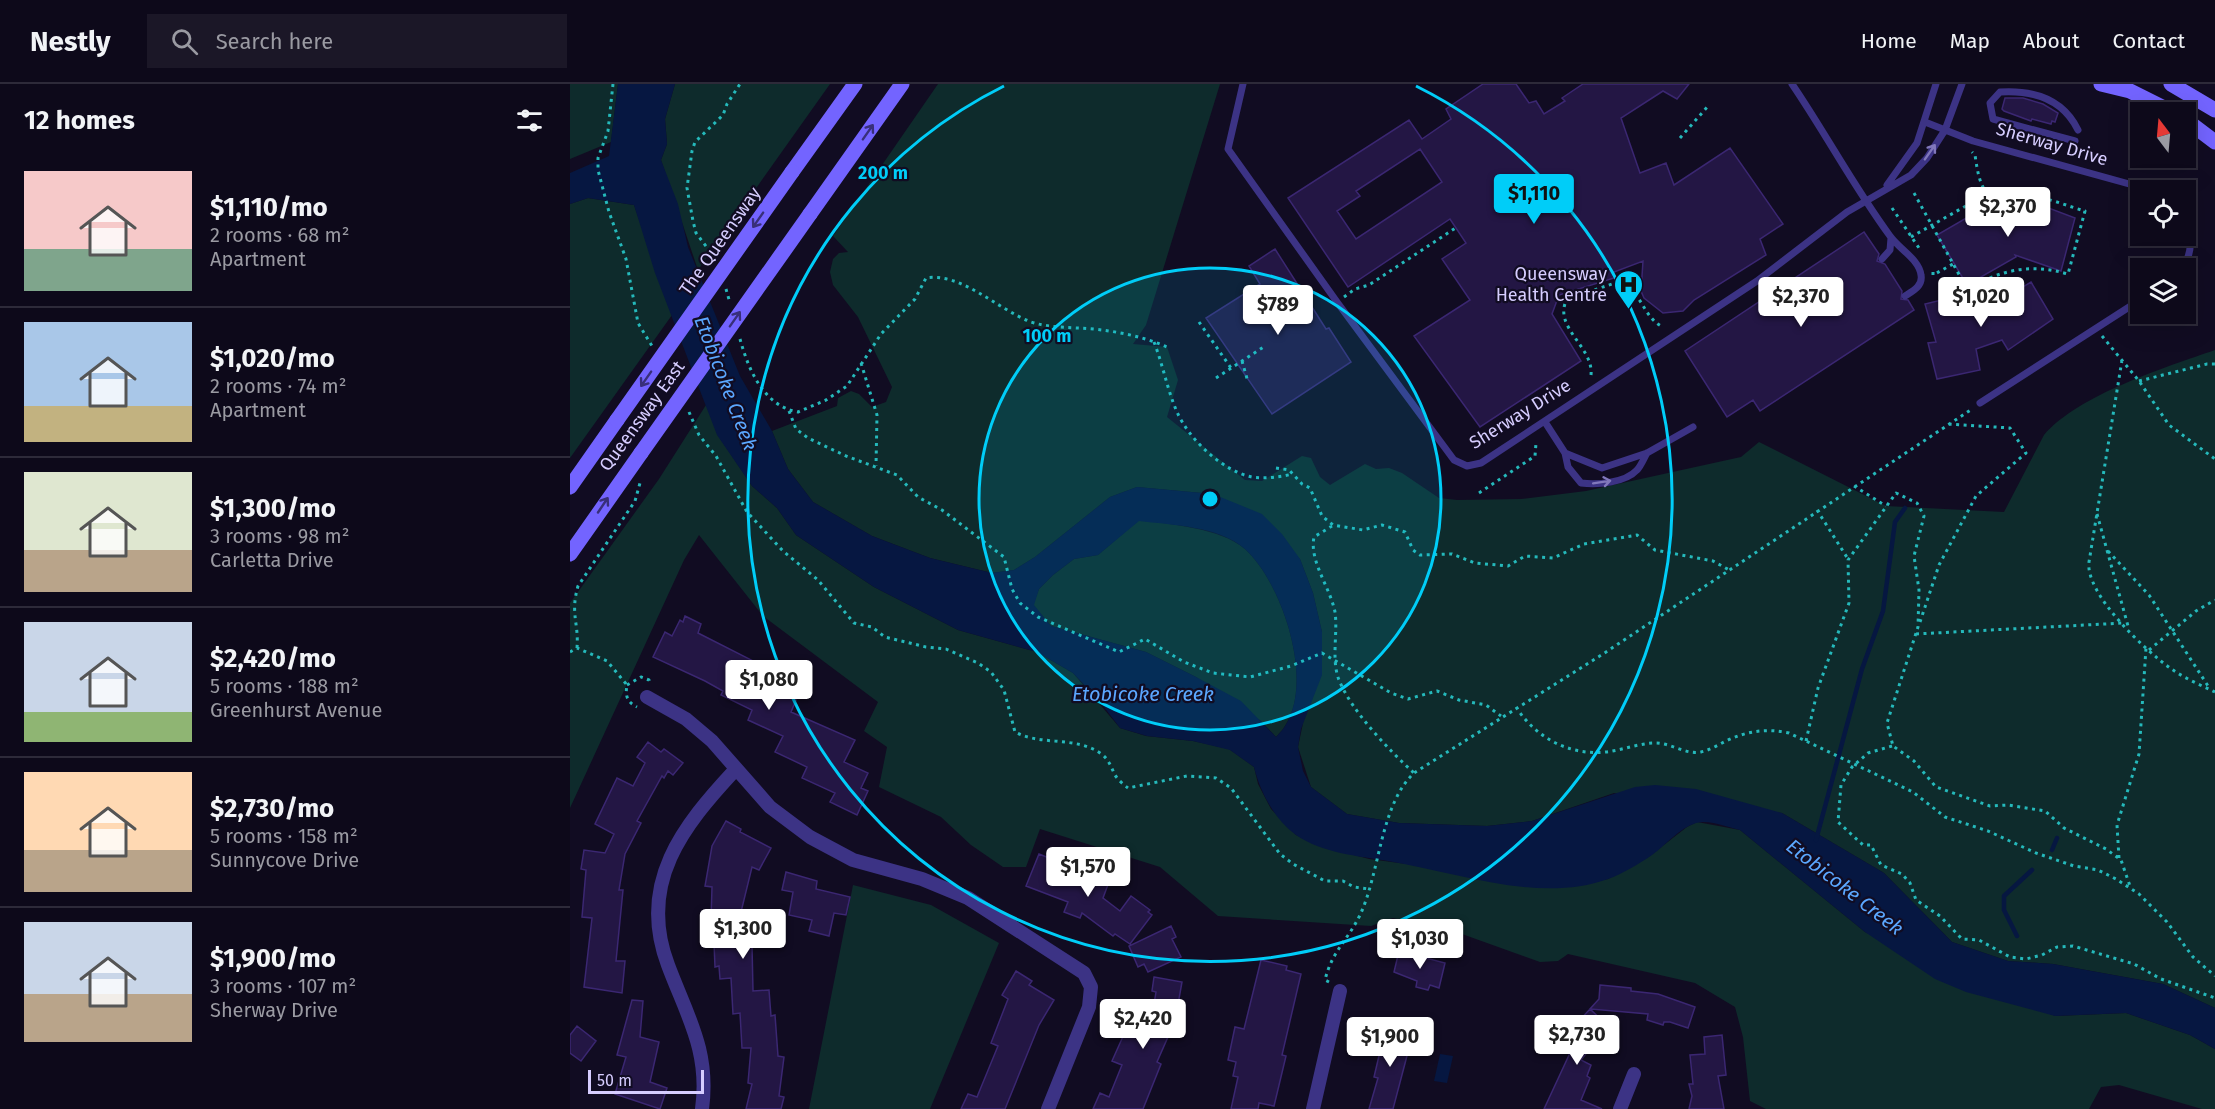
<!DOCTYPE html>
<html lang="en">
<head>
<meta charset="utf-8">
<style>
  body { margin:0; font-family:"Fira Sans",sans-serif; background:#1b1727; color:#f1f3f6; height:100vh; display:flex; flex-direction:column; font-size:22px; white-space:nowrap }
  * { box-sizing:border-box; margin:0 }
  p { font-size:20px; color:#9a9aa2 }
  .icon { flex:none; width:33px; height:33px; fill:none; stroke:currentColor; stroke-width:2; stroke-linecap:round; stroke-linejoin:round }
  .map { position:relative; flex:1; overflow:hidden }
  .drawer { display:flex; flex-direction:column; background:#0d091a; width:570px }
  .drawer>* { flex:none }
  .needle { width:39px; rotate:344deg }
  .buttons { position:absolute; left:1560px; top:18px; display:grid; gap:12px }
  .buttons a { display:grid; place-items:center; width:66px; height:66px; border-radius:0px; background:#0d091a; box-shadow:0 6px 24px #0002,0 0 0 2px #2d2a39; font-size:30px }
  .scale { position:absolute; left:18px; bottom:15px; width:116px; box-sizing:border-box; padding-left:6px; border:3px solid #d6cdff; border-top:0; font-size:16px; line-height:21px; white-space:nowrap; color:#d6cdff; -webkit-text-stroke:4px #110c22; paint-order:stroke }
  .price { position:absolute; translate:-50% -51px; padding:0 14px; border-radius:6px; background:#fff; color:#222; font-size:20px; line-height:39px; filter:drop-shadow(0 2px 3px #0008) }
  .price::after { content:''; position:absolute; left:50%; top:36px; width:18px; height:14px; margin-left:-9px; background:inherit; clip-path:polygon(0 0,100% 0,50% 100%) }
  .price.active { background:#00cdf8; color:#111 }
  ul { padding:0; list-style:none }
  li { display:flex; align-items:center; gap:18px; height:150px; padding:0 24px }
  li+li { border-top:2px solid #2d2a39 }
  li span { display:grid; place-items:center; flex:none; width:168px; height:120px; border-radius:0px; color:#555 }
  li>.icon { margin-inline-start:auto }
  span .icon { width:72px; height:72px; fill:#fffc; stroke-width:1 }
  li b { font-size:26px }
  h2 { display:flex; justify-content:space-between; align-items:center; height:72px; padding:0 24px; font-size:26px }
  header { display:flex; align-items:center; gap:36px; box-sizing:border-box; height:84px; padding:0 30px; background:#0d091a; border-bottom:2px solid #2d2a39 }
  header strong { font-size:28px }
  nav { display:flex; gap:33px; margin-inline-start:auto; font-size:21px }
  .search { width:420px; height:54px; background:#1b1727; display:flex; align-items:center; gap:15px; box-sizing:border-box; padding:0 21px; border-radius:0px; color:#9a9aa2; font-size:22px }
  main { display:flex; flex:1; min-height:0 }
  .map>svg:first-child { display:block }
</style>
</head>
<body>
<header>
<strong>Nestly</strong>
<div class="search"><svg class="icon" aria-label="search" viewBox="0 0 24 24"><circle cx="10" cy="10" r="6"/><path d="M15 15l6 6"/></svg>Search here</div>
<nav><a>Home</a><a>Map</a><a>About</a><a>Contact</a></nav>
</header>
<main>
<section class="drawer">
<h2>12 homes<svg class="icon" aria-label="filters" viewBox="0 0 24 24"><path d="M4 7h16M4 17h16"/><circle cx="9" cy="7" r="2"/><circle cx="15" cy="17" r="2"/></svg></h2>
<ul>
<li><span style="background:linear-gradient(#f6c9c9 65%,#7fa58c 0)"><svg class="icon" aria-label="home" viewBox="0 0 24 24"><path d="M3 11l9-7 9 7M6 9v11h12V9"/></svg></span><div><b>$1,110/mo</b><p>2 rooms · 68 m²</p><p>Apartment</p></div></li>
<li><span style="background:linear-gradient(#a9c7e8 70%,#c2b280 0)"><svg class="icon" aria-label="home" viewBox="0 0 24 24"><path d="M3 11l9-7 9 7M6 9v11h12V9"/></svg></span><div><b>$1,020/mo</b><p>2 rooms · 74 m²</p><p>Apartment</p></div></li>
<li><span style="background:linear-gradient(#dfe7d0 65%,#b9a48a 0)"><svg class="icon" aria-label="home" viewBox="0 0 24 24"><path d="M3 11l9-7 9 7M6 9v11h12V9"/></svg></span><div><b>$1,300/mo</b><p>3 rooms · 98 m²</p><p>Carletta Drive</p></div></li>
<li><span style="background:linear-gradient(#c9d6e8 75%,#8fb573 0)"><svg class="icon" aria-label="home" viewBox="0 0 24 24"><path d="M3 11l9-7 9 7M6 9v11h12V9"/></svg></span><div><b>$2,420/mo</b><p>5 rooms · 188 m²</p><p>Greenhurst Avenue</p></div></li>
<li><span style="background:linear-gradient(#ffd9b3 65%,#b9a48a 0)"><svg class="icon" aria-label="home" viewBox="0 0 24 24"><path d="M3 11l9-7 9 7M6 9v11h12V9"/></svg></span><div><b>$2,730/mo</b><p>5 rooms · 158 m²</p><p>Sunnycove Drive</p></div></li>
<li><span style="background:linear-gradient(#c9d6e8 60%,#b9a48a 0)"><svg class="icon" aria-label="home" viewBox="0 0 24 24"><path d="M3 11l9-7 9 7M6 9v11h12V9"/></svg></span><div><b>$1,900/mo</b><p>3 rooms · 107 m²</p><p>Sherway Drive</p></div></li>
</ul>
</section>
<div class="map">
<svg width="1645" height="1025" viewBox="0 0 1645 1025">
  <rect width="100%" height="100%" fill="#110c22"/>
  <path fill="#0e2b2c" d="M0 0H48L41 58 0 75Z
    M105 0H260L128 186 91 76 97 60 95 35Z
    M368 0H650L576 241 563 260 597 263 608 296 597 333 675 396 692 397 732 372 741 374 750 393 760 401 795 380 806 385 819 384 832 389 869 414 887 416 951 415 1016 407 1171 373 1189 358 1316 422 1434 428 1474 351C1508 311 1596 283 1645 266V924L1593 900 1483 880 1438 877 1382 858 1314 789 1212 729 1044 709 962 737 917 742 829 739 777 730 741 703 728 663 752 548 743 509 730 475 643 410 567 403 540 413 465 473 444 486 422 489 360 474 302 452 243 418 218 385 202 347 267 322 268 314 281 307 289 310 302 323 316 318 322 303 288 233 263 201 260 188 263 175 269 169 278 168 263 152Z
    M18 114 64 121 102 231 0 374V120Z
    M136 321 148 351 182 402 207 424 226 451 304 503 388 546 467 568 503 589 550 644 576 652 623 657 659 665 684 683 688 700 701 725 726 751 751 762 799 775 1003 802 1038 795 1081 771 1117 743 1127 738 1170 746 1295 848 1485 932 1556 929 1620 951 1645 965V1025H1632L1549 1001 1531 1003 1519 1025H1196L1180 1017 1173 953 1165 923 1125 899 998 870 988 877 970 878 892 850 823 834 801 842 648 832 590 783 470 745 456 783H433L401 761 371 733 309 703 317 663 294 647 308 618 193 532 129 451 114 476 0 724V519L89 395Z
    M569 436C599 440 651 444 675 465 714 500 751 612 706 653L691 637 626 593 576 568 481 542 463 521 469 505 483 491 504 475 528 471Z
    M283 801 361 821 429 859 360 1025H239Z"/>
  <path fill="#061741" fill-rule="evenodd" d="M48 0H105L95 35 97 60 91 76 108 120 118 163 170 292 202 347 218 385 243 418 302 452 360 474 422 489 444 486 465 473 540 413 567 403 643 410 692 430 712 450 730 475 743 509 752 548V591L731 645 728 663 733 687 741 703 777 730 829 739 917 742 962 737 1065 703 1085 701 1126 705 1212 729 1314 789 1382 858 1438 877 1483 880 1593 900 1645 924V965L1620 951 1556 929 1485 932 1396 908 1365 895 1295 848 1170 746C1157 743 1139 735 1126 739 1109 744 1096 761 1082 771 1069 780 1052 790 1038 795 969 820 886 788 818 777 788 772 752 769 726 751 705 736 690 708 684 683L660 666 623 657 577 652 550 644 528 615 503 589 467 568 388 546 304 503 226 451 207 424 182 402 147 351 85 189 64 121 18 114 0 120V89L39 72ZM569 437C601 441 649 442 675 465 714 500 751 612 706 653L671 617 626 593 576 568 481 542 464 521 469 505 483 491 504 475 528 471Z
    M870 970 883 972 877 999 864 997Z"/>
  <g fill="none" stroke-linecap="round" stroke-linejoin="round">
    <path stroke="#061741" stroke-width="4.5" d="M1246 756 1292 585 1313 527 1325 438 1335 424
      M1482 766 1487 754
      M1447 852 1434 826V812L1462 786"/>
  </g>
  <path fill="#231644" stroke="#3b2772" stroke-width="1.5" fill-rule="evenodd" d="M913 0H946L959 19 966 17 974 30 995 17 992 14 1013 0H1119L1107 15 1093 7 1051 34 1070 89 1096 79 1104 101 1160 64 1213 140 1190 155 1196 171 1124 216 1113 227 1093 229 1074 214 1071 207 1073 177 1044 188V194L989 211 982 230 1011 277 910 343 844 252 900 216 872 175 896 159 880 135 778 203 718 114 839 36 852 55 881 35 876 25ZM850 65 872 98 786 155 767 127 790 112 786 107Z
    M1435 14H1453L1473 20 1488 29 1485 38 1482 37 1481 40 1462 35 1461 37 1434 27 1432 25Z
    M1460 117 1505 134 1491 187 1445 171 1446 173 1397 201 1367 151 1417 122Z
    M1294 148 1309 170 1307 177 1315 180 1332 207 1331 215 1338 216 1344 226 1190 327 1183 316 1157 333 1115 267Z
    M705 165 756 245 759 244 781 278 702 330 636 234 690 200 679 182Z
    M1461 198 1483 235 1438 266 1432 256 1406 265 1410 286 1367 295 1358 259 1366 258 1355 220 1392 211 1418 224Z
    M115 532 131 540 128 549 197 584 192 595 225 610 223 614 226 616 221 628 285 656 274 678 298 689 291 704 298 707 287 731 260 718 265 709 232 694 237 683 205 668 213 652 178 636 182 626 151 611 153 607 135 597 83 573 95 548 102 552 110 536 113 538Z
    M78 658 91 668 94 665 113 679 103 691 98 687 94 694 92 692 67 737 71 739 55 770 49 806H53L46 877H55L52 909 14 903 22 834 12 833 16 786 11 785 14 766 35 769 44 750 25 740 47 694 63 702 75 679 67 673Z
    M156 737 171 745 170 748 201 764 189 786 182 783 170 832H175L176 862 182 861 183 907 199 906 201 932 205 931 208 972 214 973 209 1012 214 1013 211 1025H176L182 1000 178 999 181 964H172L170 929 163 930 161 894 150 895 149 882 145 883 144 859 135 860 134 838 141 837 142 803 135 802 142 762Z
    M469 770 539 798 533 814 550 827 561 812 580 826 578 828 582 831 560 860 545 850 543 852 512 829 510 834 494 828 498 818 456 802Z
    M216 788 247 797 246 805 280 813 276 831 264 829 259 852 239 847 242 836 219 831 223 808 212 806Z
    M601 842 606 853 602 855 611 873 578 888 574 880 568 883 559 862Z
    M829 867 875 879 869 904 860 901 858 906 846 903 847 897 824 888Z
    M691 876 717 882 716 886 731 890 712 971 716 972 704 1022 689 1019 688 1025H661L668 993 663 992 666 978 658 976 665 943 674 945Z
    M446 887 462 897 459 901 484 916 469 941 435 1025H391L398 1010 407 1013 428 962 421 959 438 915 432 911Z
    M584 893 612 898 605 937 587 978 591 980 573 1025H523L530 1009 539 1013 552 981 542 977 563 930 581 938 586 908 582 907Z
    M1030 901 1061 904V907L1088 910 1125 923 1118 944 1100 938H1094L1093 941 1077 936 1078 930 1020 925 1029 915Z
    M62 916 73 917 70 953 89 958 80 998 97 1004 90 1025 45 1010 56 973 47 971Z
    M1020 925 1038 942 1011 976 1021 981 1017 992 1020 994 1011 1016 1032 1025H974L1006 956 998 949Z
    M7 942 26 957 11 977 0 969V951Z
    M816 942 841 948 838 968 823 1025H799L808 994 804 993Z
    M1152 951 1156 991 1148 992 1154 1025H1119L1122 1012 1119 1000H1123L1120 971 1135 970 1134 953Z"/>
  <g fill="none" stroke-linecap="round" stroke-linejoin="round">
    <path stroke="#25b9bb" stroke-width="3" stroke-dasharray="3 4.5" stroke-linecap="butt" d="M43 0 38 47 28 74V86L39 128 56 175 68 239 82 262
      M1110 54 1139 21
      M1344 109 1397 205C1431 186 1460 179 1498 190L1515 127C1500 123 1482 115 1466 113 1460 112 1454 117 1448 118 1413 123 1409 98 1405 71L1402 68
      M1322 124 1349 164
      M1341 153 1417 110
      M145 174 126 149 123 137 117 104 122 67 125 58 153 31 157 20 170 0
      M1363 188V191L1383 180
      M156 205 160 219
      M774 213 785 205 799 201 887 143
      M629 238 661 284
      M1532 252 1569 297 1599 341 1645 375
      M170 255C178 284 193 322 228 328L256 316 277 302 311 250 345 215 356 194C391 188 427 225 461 238 477 243 490 243 507 244 536 245 570 251 597 263
      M584 258C593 281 597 305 607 328 619 355 652 387 682 393 696 395 709 393 723 390
      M1552 276 1519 478C1515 510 1575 566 1600 584 1614 594 1630 601 1645 608
      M672 277 678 298
      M291 279 307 331 306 382
      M1021 291C1024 263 982 243 997 215L1045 199C1071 200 1071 233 1093 243
      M646 294 695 262
      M1569 297 1637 280H1645
      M219 327 226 345 238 354 276 372 327 391 348 413 372 426 434 473 442 505 450 519 468 533 549 568 575 555 614 578 643 589 680 593 721 582 752 569 821 609 838 615 867 607 889 616 916 621 931 632
      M119 328 129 351 146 372 177 428 213 467 248 496 284 539 302 543 315 553 356 563 376 565 408 579 421 588 434 606 445 648C471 662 505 652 530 669 539 675 541 683 545 691 548 696 554 701 558 704L617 692 646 694 661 704 710 770 723 780 755 797H773L784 803 799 805
      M706 384 719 386 732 400 740 404 752 432 763 441 793 446 812 441 835 448 843 466 850 471 882 470 905 479 938 482 955 472 983 474 1014 460 1067 451 1085 466 1143 477 1161 487
      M1284 402 1316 422
      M909 409 965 372 966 359
      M1247 426 1278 475
      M1527 430 1558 542
      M762 442 744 453C739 477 760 503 765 528 768 549 761 576 769 596 782 628 819 666 844 689
      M1538 467 1579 511 1640 605
      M1350 538 1369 481 1406 412 1456 369 1440 344 1379 340
      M1346 550 1553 539
      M7 564C9 539 0 530 8 502L65 417 70 399
      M1579 566 1626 527 1645 516
      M0 568 7 564 37 577 57 601C55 612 57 618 67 623
      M57 601 71 593 79 596V599
      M946 623C965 653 999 672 1036 668 1053 666 1069 659 1086 659 1101 659 1116 671 1131 668 1140 666 1148 661 1156 657 1177 647 1197 644 1219 649L1343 708 1375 733 1418 747 1466 769 1504 782 1528 786 1546 795 1569 810 1597 838 1623 873 1645 892
      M1236 657 1248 604 1279 519 1278 476 1326 409 1347 419 1354 432 1344 472 1349 506 1348 543 1317 639 1323 662 1344 677 1366 703 1420 722 1438 721 1475 727 1494 744 1536 765 1551 776 1561 805
      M1322 662 1298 669 1282 683 1271 701 1268 738 1293 761H1301L1311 781 1332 790 1340 799 1346 816 1370 832 1392 855 1409 856 1440 873 1456 875 1472 871 1487 863 1503 862 1564 880 1591 895 1645 914
      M1549 774 1547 741 1569 670 1576 564
      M759 898 755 896C762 867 778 856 790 831 810 789 810 721 844 689L1033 570 1402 325"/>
    <path stroke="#3c3385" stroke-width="7" d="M673 0 658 65 767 218 884 376 897 382 911 379 1187 197 1277 128 1341 91 1357 74 1375 46 1392 0
      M1222 0C1256 50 1284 103 1320 152 1329 165 1349 175 1351 191 1353 202 1343 207 1335 212
      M1355 38 1403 57 1581 106
      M1505 57 1423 35 1420 19 1430 8C1463 6 1493 15 1508 46
      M1568 59 1570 54
      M1317 101 1347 59 1366 0
      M1312 175 1320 166 1321 154
      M1612 184C1623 170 1622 151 1616 135
      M1410 319 1570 216
      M975 338 995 369 998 383 1011 399C1027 401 1055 399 1067 386 1071 382 1074 374 1077 369
      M995 369 1032 384 1077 369 1123 343"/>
    <path stroke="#3c3385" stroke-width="14" d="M77 613 116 635 142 657 200 723 240 753 283 776 352 795 398 814 514 889 521 903 519 923 478 1025
      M132 1025C140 967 117 932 98 881 67 799 113 742 165 686
      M743 1025 770 907
      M1050 1025 1064 990"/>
    <path stroke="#7364ff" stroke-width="15" d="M1531 0 1560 7 1602 28
      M1601 0 1645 26
      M1616 36 1645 58
      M222 88 285 0
      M240 130 332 0
      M0 403 47 336
      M0 470 71 369"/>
    <path stroke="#7364ff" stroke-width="15" d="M47 336 222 88
      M71 369 240 130"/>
  </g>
  <defs><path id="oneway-shaft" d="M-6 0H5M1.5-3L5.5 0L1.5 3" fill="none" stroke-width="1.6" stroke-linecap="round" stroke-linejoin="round" transform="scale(1.5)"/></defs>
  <g stroke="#382f7a">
    <use href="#oneway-shaft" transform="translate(298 48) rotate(-55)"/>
    <use href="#oneway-shaft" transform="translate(188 136) rotate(125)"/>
    <use href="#oneway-shaft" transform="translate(165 235) rotate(-55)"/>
    <use href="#oneway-shaft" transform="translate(76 295) rotate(125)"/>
    <use href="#oneway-shaft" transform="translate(33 421) rotate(-56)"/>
  </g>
  <g stroke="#8178bc">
    <use href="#oneway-shaft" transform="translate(1360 68) rotate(-55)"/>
    <use href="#oneway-shaft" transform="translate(1032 398) rotate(-9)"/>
  </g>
  <circle cx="640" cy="415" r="231" fill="#00cdf8" fill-opacity=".12"/>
  <g fill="none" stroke="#00cdf8" stroke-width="3">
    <circle cx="640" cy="415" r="231"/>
    <path d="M846 2A462 462 0 1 1 434 2"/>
  </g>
  <defs>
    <symbol id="hospital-pin" viewBox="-11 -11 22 30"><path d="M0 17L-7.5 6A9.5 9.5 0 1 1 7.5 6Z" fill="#00cdf8" stroke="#110c22"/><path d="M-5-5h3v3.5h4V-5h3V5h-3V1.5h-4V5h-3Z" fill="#111"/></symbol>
  </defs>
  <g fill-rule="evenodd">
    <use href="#hospital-pin" x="1042" y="184" width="33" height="45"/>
  </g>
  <g text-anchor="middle" stroke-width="4.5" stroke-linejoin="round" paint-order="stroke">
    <g font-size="18" fill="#d6cdff" stroke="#110c22">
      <text transform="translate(1482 60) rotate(16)" y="6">Sherway Drive</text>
      <text transform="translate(150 157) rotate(-55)" y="6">The Queensway</text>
      <text transform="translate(950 330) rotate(-32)" y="6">Sherway Drive</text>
      <text transform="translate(72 332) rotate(-54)" y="6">Queensway East</text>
    </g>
    <g font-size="18" fill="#d6cdff" stroke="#110c22" text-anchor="end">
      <text x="1037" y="196">Queensway<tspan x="1037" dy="21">Health Centre</tspan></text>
    </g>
    <g font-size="20" font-style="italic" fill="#5ba7ff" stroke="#110c22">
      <text transform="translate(156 299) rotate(69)" y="7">Etobicoke Creek</text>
      <text x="573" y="617">Etobicoke Creek</text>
      <text transform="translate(1275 803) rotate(38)" y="7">Etobicoke Creek</text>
    </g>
  </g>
  <circle cx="640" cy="415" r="9" fill="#00cdf8" stroke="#110c22" stroke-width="3"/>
  <g font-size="18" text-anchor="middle" font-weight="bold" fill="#00cdf8" stroke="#110c22" stroke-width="4.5" stroke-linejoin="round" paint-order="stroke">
    <text x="313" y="95">200 m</text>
    <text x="477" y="258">100 m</text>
  </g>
</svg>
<div class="buttons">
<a><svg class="needle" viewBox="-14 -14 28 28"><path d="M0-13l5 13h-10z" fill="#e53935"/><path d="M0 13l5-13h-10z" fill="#9a9aa2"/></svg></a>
<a><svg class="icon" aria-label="locate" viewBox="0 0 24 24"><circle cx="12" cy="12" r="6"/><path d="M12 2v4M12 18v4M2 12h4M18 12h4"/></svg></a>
<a><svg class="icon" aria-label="layers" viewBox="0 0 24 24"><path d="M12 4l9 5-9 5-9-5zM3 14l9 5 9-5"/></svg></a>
</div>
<div class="scale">50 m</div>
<b class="price active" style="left:964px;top:141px">$1,110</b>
<b class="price" style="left:1438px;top:154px">$2,370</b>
<b class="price" style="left:1231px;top:244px">$2,370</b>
<b class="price" style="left:1411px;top:244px">$1,020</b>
<b class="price" style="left:708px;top:252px">$789</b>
<b class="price" style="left:199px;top:627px">$1,080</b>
<b class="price" style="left:518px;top:814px">$1,570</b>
<b class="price" style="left:173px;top:876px">$1,300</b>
<b class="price" style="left:850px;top:886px">$1,030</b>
<b class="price" style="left:573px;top:966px">$2,420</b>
<b class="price" style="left:1007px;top:982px">$2,730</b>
<b class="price" style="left:820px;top:984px">$1,900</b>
</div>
</main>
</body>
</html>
